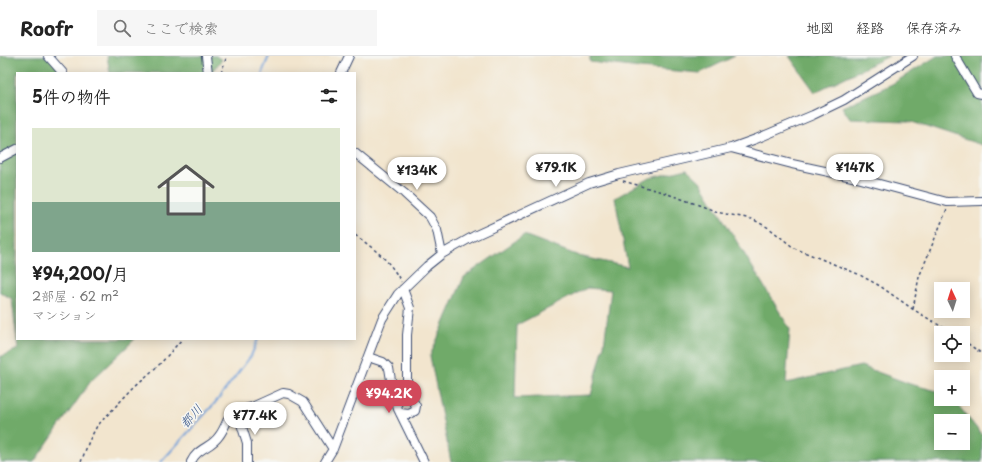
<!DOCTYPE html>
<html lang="ja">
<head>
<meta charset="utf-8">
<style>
  body { margin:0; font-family:"Playpen Sans","Klee One",sans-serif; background:#f6f6f6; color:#222; height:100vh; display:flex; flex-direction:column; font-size:15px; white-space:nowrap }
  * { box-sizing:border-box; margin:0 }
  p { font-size:13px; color:#767676 }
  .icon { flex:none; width:22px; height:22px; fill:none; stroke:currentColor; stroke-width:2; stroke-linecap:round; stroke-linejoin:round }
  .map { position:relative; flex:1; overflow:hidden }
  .sheet { position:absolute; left:16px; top:16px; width:340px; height:268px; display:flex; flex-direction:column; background:#fff; border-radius:0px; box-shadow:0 2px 10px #0003 }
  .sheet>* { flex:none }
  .needle { width:26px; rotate:356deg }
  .buttons { position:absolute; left:934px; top:226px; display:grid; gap:8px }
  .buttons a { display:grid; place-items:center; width:36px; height:36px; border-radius:0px; background:#fff; box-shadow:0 2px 10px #0003; font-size:20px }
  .price { position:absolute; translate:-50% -34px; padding:0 9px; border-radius:14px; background:#fff; color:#222; font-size:13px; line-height:26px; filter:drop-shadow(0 1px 2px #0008) }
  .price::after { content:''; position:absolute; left:50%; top:24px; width:12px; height:9px; margin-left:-6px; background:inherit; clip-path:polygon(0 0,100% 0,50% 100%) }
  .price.on { background:#d1495b; color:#fff }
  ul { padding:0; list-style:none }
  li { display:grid; align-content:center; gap:8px; height:212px; padding:0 16px }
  li span { display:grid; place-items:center; height:124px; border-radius:0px; color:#555 }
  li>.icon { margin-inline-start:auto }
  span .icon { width:72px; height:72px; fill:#fffc; stroke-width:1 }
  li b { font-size:17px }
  h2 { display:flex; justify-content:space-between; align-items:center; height:48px; padding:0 16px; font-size:17px }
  header { display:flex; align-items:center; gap:24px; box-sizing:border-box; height:56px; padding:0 20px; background:#fff; border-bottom:1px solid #e0e0e0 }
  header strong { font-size:19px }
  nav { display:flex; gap:22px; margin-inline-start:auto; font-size:14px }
  .search { width:280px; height:36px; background:#f6f6f6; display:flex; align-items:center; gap:10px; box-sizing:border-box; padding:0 14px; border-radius:0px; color:#767676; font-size:15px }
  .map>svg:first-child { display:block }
</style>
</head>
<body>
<header>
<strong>Roofr</strong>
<div class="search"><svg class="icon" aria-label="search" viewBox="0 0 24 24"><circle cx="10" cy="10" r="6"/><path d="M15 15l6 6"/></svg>ここで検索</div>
<nav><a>地図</a><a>経路</a><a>保存済み</a></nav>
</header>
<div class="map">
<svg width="982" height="406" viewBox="0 0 982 406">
  <rect width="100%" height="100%" fill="#f6f6f2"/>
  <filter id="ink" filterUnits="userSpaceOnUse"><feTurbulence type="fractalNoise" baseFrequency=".025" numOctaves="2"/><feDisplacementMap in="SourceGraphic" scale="8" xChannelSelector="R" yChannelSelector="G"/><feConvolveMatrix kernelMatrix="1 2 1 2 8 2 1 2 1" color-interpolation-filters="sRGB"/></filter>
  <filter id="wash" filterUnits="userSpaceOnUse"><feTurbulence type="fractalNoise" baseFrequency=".012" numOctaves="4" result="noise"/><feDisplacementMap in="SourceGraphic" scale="16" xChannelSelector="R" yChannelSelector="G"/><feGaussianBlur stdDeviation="0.9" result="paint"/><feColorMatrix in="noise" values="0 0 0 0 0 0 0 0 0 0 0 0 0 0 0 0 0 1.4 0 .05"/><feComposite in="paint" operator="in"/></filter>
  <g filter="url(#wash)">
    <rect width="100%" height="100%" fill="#f2e5ce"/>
    <path fill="#70aa69" stroke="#466c64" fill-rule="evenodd" d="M0 0H49L61 17H17V283H135L91 325 34 406H0V301L18 293 12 243 0 236Z
      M107 0H216L222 4 210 17H110Z
      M590 0H735L700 17 640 12 590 6Z
      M789 0H889L815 36Z
      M937 0H982V89L908 65 850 63 842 51 892 28Z
      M687 113 700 125 790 273 786 327 861 310 910 328 941 336V343H953L982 379V406H451L430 300 464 221 524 179 579 200 628 211 615 142 650 122ZM587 232 611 234 604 289 591 339 515 342 517 269ZM941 365H963V387H941Z"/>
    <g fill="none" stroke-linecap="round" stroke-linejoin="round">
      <path stroke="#6e9fd8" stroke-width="2" d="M262 17 269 0
        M161 406 215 347 251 300 258 283"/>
    </g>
  </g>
  <g filter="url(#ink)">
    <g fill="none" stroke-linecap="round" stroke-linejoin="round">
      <defs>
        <path id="minor" d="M48 0 63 17
          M206 0 208 17
          M955 0 977 37 982 38
          M341 17 349 0
          M731 92 792 108 857 122 947 146 982 145
          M355 97 404 137 430 161 437 174 442 198
          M0 102 17 93
          M368 301 383 306 389 312 393 336 398 353 424 406
          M237 355 247 387V406
          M400 357 409 358 415 355 416 350 408 336 407 329V279L410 252 403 233
          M191 406C197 392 211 392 219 380 224 374 227 364 231 357L252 351 283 337 289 338 303 346 333 393
          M325 406 333 393 382 263 398 238 427 210 442 198 474 180 589 127 619 118 731 92 756 83 813 59 844 44 913 0"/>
      </defs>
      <use href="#minor" stroke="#3b4a6f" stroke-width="10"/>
      <path stroke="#3b4a6f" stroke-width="1.5" stroke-dasharray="3 3" stroke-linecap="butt" d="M221 17 227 0
        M623 125 662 136 721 157 752 163 769 172 794 192 858 218 880 230 911 252 952 277
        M355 179C374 193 390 204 401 226
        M913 253 919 221 947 153
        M963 284 982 298
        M81 406 89 385 97 370 134 331 161 307 182 283"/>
      <use href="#minor" stroke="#fff" stroke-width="8"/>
    </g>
  </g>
  <g text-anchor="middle" stroke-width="3" stroke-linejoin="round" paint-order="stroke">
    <g font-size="13" font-style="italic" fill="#385689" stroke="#f6f6f2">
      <text transform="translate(191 360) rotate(-48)" y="5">都川</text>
    </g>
  </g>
</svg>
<div class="buttons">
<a><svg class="needle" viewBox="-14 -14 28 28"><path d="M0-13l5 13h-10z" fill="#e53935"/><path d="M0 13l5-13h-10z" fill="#767676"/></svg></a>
<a><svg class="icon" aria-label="locate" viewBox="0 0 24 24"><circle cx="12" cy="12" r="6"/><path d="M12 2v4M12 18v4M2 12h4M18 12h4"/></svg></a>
<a>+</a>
<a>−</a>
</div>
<b class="price" style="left:556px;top:132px">¥79.1K</b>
<b class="price" style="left:855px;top:132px">¥147K</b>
<b class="price" style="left:417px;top:135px">¥134K</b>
<b class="price on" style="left:389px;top:358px">¥94.2K</b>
<b class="price" style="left:255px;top:380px">¥77.4K</b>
<section class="sheet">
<h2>5件の物件<svg class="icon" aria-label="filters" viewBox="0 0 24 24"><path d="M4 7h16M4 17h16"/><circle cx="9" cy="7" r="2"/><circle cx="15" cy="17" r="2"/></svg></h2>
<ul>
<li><span style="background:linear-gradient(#dfe7d0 60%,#7fa58c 0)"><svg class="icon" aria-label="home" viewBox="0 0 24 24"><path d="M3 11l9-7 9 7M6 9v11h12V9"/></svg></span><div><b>¥94,200/月</b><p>2部屋 · 62 m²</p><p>マンション</p></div></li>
</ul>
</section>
</div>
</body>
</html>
